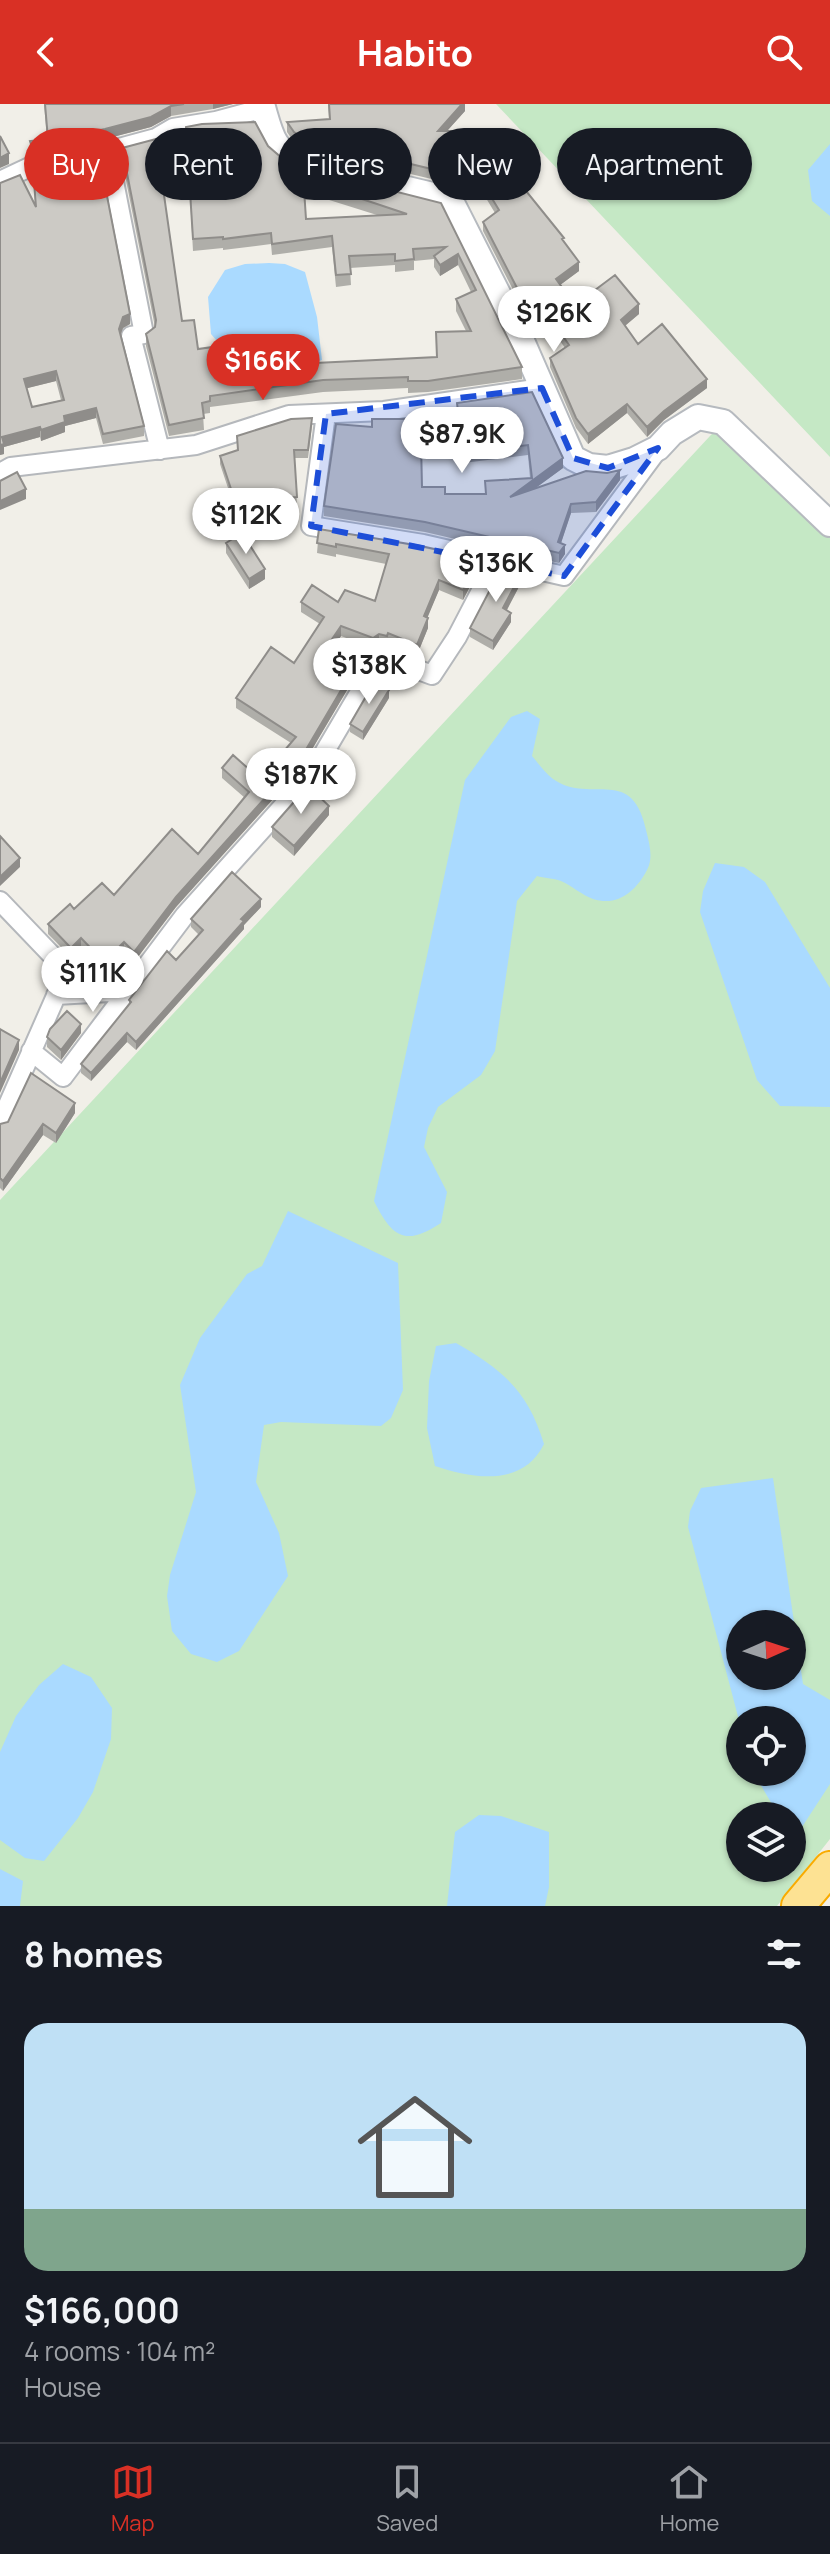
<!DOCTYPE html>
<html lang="en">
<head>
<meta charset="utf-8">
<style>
  body { margin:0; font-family:Manrope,sans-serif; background:#20242c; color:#f1f3f6; height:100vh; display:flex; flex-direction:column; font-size:30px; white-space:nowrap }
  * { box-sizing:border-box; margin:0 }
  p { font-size:26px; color:#9ea1a6 }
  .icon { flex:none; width:44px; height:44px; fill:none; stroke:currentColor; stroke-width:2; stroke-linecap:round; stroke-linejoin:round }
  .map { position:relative; height:1802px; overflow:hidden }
  .side { display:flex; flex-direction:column; background:#171b24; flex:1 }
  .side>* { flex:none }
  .guide { position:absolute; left:24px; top:24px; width:782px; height:72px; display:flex; gap:16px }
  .needle { width:52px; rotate:87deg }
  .controls { position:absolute; left:726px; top:1506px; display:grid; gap:16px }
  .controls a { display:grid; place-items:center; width:80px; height:80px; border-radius:50%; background:#171b24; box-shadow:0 2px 6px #0004; font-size:40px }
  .price { position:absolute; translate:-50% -68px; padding:0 18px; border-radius:28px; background:#fff; color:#222; font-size:26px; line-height:52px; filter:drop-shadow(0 2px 4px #0008) }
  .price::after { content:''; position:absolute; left:50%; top:48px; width:24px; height:18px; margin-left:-12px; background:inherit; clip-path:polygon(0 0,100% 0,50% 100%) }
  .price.current { background:#d93025; color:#fff }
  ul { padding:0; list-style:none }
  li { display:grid; align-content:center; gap:16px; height:424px; padding:0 24px }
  li span { display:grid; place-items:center; height:248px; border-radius:24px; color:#555 }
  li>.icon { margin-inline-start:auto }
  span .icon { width:144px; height:144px; fill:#fffc; stroke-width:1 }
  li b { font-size:34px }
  h2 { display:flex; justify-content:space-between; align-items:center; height:96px; padding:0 24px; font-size:34px }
  .pill { padding:0 28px; border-radius:36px; background:#171b24; box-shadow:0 2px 6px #0004; font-size:28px; line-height:72px }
  .pill.current { background:#d93025; color:#fff }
  header { display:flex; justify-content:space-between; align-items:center; height:104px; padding:0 24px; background:#d93025; color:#fff; font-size:36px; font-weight:700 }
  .menu { display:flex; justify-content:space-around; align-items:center; height:112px; border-top:2px solid #363941; background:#171b24; font-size:22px; color:#9ea1a6 }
  .menu a { display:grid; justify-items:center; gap:4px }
  .menu .current { color:#d93025 }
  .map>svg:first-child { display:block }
</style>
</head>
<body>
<header><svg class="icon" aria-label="back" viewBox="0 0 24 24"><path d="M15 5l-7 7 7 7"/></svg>Habito<svg class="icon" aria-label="search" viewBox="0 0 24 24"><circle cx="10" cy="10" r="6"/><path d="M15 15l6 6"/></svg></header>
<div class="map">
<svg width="830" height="1802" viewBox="0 0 830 1802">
  <rect width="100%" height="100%" fill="#f1efe8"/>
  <path fill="#c5e8c5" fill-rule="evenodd" d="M496 0H830V353Z
    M723 318 830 420V1735L777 1802H0V1096ZM740 1520H792V1572H740ZM740 1616H792V1668H740ZM740 1712H792V1764H740Z"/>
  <path fill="#aadaff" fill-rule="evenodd" d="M830 40V112L812 97 808 66Z
    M269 159 285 160 305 168 317 213 322 256 295 265 278 266 251 260 228 250 211 230 208 193 225 166 245 160Z
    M527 607 540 615 532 652C538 659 545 669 553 675 592 702 633 658 647 730 650 742 653 755 647 766 636 787 618 803 593 795 582 791 572 782 561 777 553 774 544 774 537 772L517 797 495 947 481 971 438 1003 428 1024 424 1043 447 1088 441 1119C405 1143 392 1133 374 1097L465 676 511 613Z
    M715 759 744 763 765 778 830 884V1003L780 1002 757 976 700 808 703 787Z
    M288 1107 398 1159 403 1286 391 1314 381 1322 281 1318 264 1321 256 1378 279 1429 288 1472 239 1547 217 1558 191 1550 172 1527 167 1492 170 1471 196 1388 180 1281 200 1234 247 1170 262 1162Z
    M456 1239C503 1266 528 1287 544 1340 523 1383 473 1375 435 1362L427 1324 429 1277 436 1242Z
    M773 1374 803 1580 830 1596V1680L800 1726 792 1721V1712H779L753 1668H792V1616H740V1620L688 1423 690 1407 701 1384ZM740 1520H792V1572H740Z
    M63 1560 91 1573 112 1604 111 1635 93 1688 78 1714 44 1757 25 1754 0 1736V1648L16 1612 39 1581Z
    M479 1711 501 1712 549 1728V1783L545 1802H447L455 1728Z
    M0 1765 23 1777 20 1802H0Z"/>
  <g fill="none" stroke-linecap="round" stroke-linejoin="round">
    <defs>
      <path id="street" d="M108 47 144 230 131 232 160 346
        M0 77 34 61 108 47 156 34 173 24 216 17 264 4
        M326 310 311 422 423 440 564 472 656 348
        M0 369 11 363 196 341 289 311 384 307 542 284
        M0 797 67 867 0 1019
        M56 891 128 887
        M31 947 63 973 185 811 311 671 381 552 432 571 457 533 496 458"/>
      <path id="secondary" d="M262 0C271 30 272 46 302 60L441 93 452 99 522 237 573 354 589 362 608 364 634 356 658 344 672 329 698 313 723 318 830 420"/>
      <path id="highway" d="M798 1802 830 1764"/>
    </defs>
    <use href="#street" stroke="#b5b8bc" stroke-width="22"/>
    <use href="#secondary" stroke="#b6babf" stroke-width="28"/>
    <use href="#highway" stroke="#f9ab00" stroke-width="36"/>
    <use href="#street" stroke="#fff" stroke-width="18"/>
    <use href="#secondary" stroke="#fff" stroke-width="24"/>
    <use href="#highway" stroke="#fde293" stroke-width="32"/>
  </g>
  <path fill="#afaea9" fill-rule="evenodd" d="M44 0H233L213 5 171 12 151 23 105 35 31 50 30 37 47 35Z
    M328 0H465V7L447 27H459L461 87 444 78 394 66 395 53 347 55 307 46 294 38 287 28V18L329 15Z
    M186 23 268 42 283 55 295 62 441 99 522 263V275L428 288 408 289V284L323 288 210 303V309L203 310 204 326 169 332 146 242V230L155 223 122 56V44L182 217 198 245 224 270 437 253 466 227 456 207V195L471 188 458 161 440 172 434 163V155L414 157V166L395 168V161L350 164 351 181 336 183 332 143 272 151 271 140 223 146V144L193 147ZM326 95 377 111 306 115 305 96Z
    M463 47 529 92 564 137 579 167 560 181 575 201 639 210 625 222 638 240 707 284 664 316 647 333 627 309 588 340 576 324 550 263V254L565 244 549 221 537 230 533 225 483 127V118L495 109 463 56Z
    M33 65 130 220 123 224 121 230 144 322V332L103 340 96 314 65 322V328L41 337 40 333 4 343V350L0 351V79L35 101ZM56 277 61 296 32 303 27 284Z
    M532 288 563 364 535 384 620 376 596 408 571 409 561 439 565 450 559 459 425 428 324 412V402L409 338 422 383 445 390H485V377L530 374 528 351 463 359 457 299Z
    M312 322 308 354H294L297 401 268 402 271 419 244 432 220 360V352L237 346V332Z
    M319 425 479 465 463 496 439 486 427 513 428 524 417 551 388 539 387 541 379 540 373 544 341 532 327 553 350 581 301 664 176 803 134 858 124 848 104 868 81 844 71 853 48 830V820L74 805 114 791 198 750 245 694 222 674V664L260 675 291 639 236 604V594L294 559 320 520 301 508V498L375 497 386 460 336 450V453L317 449Z
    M226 439 265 475 249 485 226 449Z
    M523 475 507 506 511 518 493 546 470 533V524Z
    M389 594 363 636 350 628V620Z
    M329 711 294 752 272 733V723Z
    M261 803 244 821V825L136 946 127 938 91 977 81 969V960L129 900V896L176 856 199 831 191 823V815Z
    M81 929 61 956 47 943V933Z
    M75 1009 56 1039 43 1031 3 1087 0 1084V1020Z"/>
  <path fill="#8f8d8a" d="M213 0H233L213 5Z
    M462 0H465V7L438 37V27Z
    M171 2V12L151 23 105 35V25Z
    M9 49V60L0 64V54Z
    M458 150V161L440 172V161Z
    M579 158V167L556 184V175Z
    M639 200V210L621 225V216Z
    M130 210V220L123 224 119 235V225L123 213Z
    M549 212V221L537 230V221Z
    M56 267V277L24 285V275Z
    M707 275V284L664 316 647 333V323L664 307Z
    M627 300V309L588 340V330Z
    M96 304V314L65 322V328L41 337V326L64 312Z
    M40 323V333L4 343V350L0 351V341L2 333Z
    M563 354V364L510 403V393Z
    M620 366V376L596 408V398Z
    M26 385V395L0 406V397Z
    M571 400V409L558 448V438Z
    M271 411V419L244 432V424Z
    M565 441V450L559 459V449Z
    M479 455V465L463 496V486Z
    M265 465V475L249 485V475Z
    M523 466V475L503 513V504Z
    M439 476V486L424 522V512Z
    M511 509V518L493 546V537Z
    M428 514V524L417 551V541Z
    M341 522V532L325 555 324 547Z
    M379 530V540L373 544V534Z
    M350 571V581L301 664 176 803 134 858V848L176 793Z
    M389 586V594L363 636V628Z
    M329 702V711L294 752V742Z
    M20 754V763L0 782V773Z
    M261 795V803L244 821V825L136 946V938L241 815Z
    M81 834V844L71 853V844Z
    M124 838V848L104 868V858Z
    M81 920V929L61 956V946Z
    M127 929V938L91 977V969Z
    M19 936V946L0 989V979Z
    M75 999V1009L56 1039V1029Z
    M43 1020V1031L3 1087V1077Z"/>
  <path fill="#cccac5" stroke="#8f8d8a" stroke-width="2" fill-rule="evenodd" d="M45 0H184L171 2 151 13 105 25 31 40 30 37 48 35Z
    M329 0H462L438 27H459L461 77 444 68 394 56 396 43 347 45 307 36 294 28 287 18 330 15Z
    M255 18 268 42 283 55 295 62 441 99 522 263 428 277H408V273L323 276 210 292V297L202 299 204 314 169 321 146 230 155 223 156 216 122 44 156 35 182 217 194 216 198 245 220 242 224 270 315 259 437 253 436 228 471 227 456 195 476 186 458 150 440 161 434 152 446 143 413 145 414 155 395 157V150L349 152 351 170 336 171 332 132 272 140 271 129 223 135V133L193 135 186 23 202 20ZM326 83 407 110 306 115 304 85Z
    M489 29 516 68 518 66 529 85 526 87 564 134 562 135 579 158 556 175 575 201 615 171 639 200 621 216 638 240 662 220 707 275 664 307 647 323 627 300 588 330 576 314 550 254 569 241 549 212 537 221 533 215 483 118 499 106 463 47Z
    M0 32 9 49 0 54Z
    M99 51 130 210 123 213 119 225 144 322 103 330 96 304 64 312 65 318 41 326 40 323 2 333 4 340 0 341V79L20 71 36 103 33 65ZM56 267 64 296 32 303 24 275Z
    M532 288 563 354 510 393 586 367 607 369 620 366 596 398 571 400 558 438 565 441 559 449 425 418 324 402 336 320 372 323V315H409V338H421L422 383H445V390H486L485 377 532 374 528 341 463 349 457 299Z
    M312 314 308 346H294L297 393 265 394 271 411 244 424 220 352 238 346 237 332 291 315Z
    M17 368 26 385 0 397V377Z
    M319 425 421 442 479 455 463 486 439 476 424 512 428 514 417 541 388 529 387 532 379 530 373 534 341 522 324 547 327 549 325 551 350 571 301 654 176 793 134 848 124 838 104 858 81 834 71 844 48 820 70 800 74 805 102 779 114 791 172 725 198 750 249 688 222 664 233 651 260 675 296 633 236 594 271 543 294 559 324 513 301 498 312 481 338 498 345 486 375 497 389 450 336 440V443L317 439Z
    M242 429 265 465 249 475 226 439Z
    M503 461 523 466 503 504 511 509 493 537 470 524Z
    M375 577 389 586 363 628 350 620Z
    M308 682 329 702 294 742 272 723Z
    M0 732 20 754 0 773Z
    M232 768 261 795 241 815 244 817 136 938 127 929 91 969 81 960 131 898 129 896 167 847 176 856 203 826 191 815Z
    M67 907 81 920 61 946 47 933 50 925Z
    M0 925 19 936 0 979Z
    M31 969 75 999 56 1029 43 1020 3 1077 0 1074V1020L8 1018Z"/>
  <path fill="#1d4ed8" fill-opacity="0.2" stroke="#1d4ed8" stroke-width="6" stroke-dasharray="16 10" stroke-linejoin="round" d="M542 284 573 354 608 364 658 344 564 472 311 422 326 310Z"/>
</svg>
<div class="controls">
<a><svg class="needle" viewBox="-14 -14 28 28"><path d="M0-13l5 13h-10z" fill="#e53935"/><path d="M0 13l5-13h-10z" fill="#9ea1a6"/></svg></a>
<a><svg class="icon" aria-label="locate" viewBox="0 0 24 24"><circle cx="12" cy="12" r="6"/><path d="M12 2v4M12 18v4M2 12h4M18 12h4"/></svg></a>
<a><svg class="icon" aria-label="layers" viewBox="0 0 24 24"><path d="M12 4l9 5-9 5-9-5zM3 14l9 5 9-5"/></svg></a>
</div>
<b class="price" style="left:554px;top:250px">$126K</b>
<b class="price current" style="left:263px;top:298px">$166K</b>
<b class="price" style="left:462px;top:371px">$87.9K</b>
<b class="price" style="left:246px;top:452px">$112K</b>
<b class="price" style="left:496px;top:500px">$136K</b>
<b class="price" style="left:369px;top:602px">$138K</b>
<b class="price" style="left:301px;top:712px">$187K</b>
<b class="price" style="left:93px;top:910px">$111K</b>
<div class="guide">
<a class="pill current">Buy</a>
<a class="pill">Rent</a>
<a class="pill">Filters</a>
<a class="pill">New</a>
<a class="pill">Apartment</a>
</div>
</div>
<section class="side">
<h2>8 homes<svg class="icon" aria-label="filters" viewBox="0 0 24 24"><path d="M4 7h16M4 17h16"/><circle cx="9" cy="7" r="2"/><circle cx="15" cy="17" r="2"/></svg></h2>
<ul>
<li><span style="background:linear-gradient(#bfe0f5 75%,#7fa58c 0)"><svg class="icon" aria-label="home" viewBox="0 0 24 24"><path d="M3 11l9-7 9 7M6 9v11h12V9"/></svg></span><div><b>$166,000</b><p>4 rooms · 104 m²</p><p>House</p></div></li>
</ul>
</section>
<nav class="menu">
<a class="current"><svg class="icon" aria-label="map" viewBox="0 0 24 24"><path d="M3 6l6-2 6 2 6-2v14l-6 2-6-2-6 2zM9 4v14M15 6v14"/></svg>Map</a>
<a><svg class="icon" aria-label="saved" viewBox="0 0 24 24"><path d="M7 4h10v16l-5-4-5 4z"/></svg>Saved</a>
<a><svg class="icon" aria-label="home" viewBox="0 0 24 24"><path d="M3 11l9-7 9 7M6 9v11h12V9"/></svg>Home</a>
</nav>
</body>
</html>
